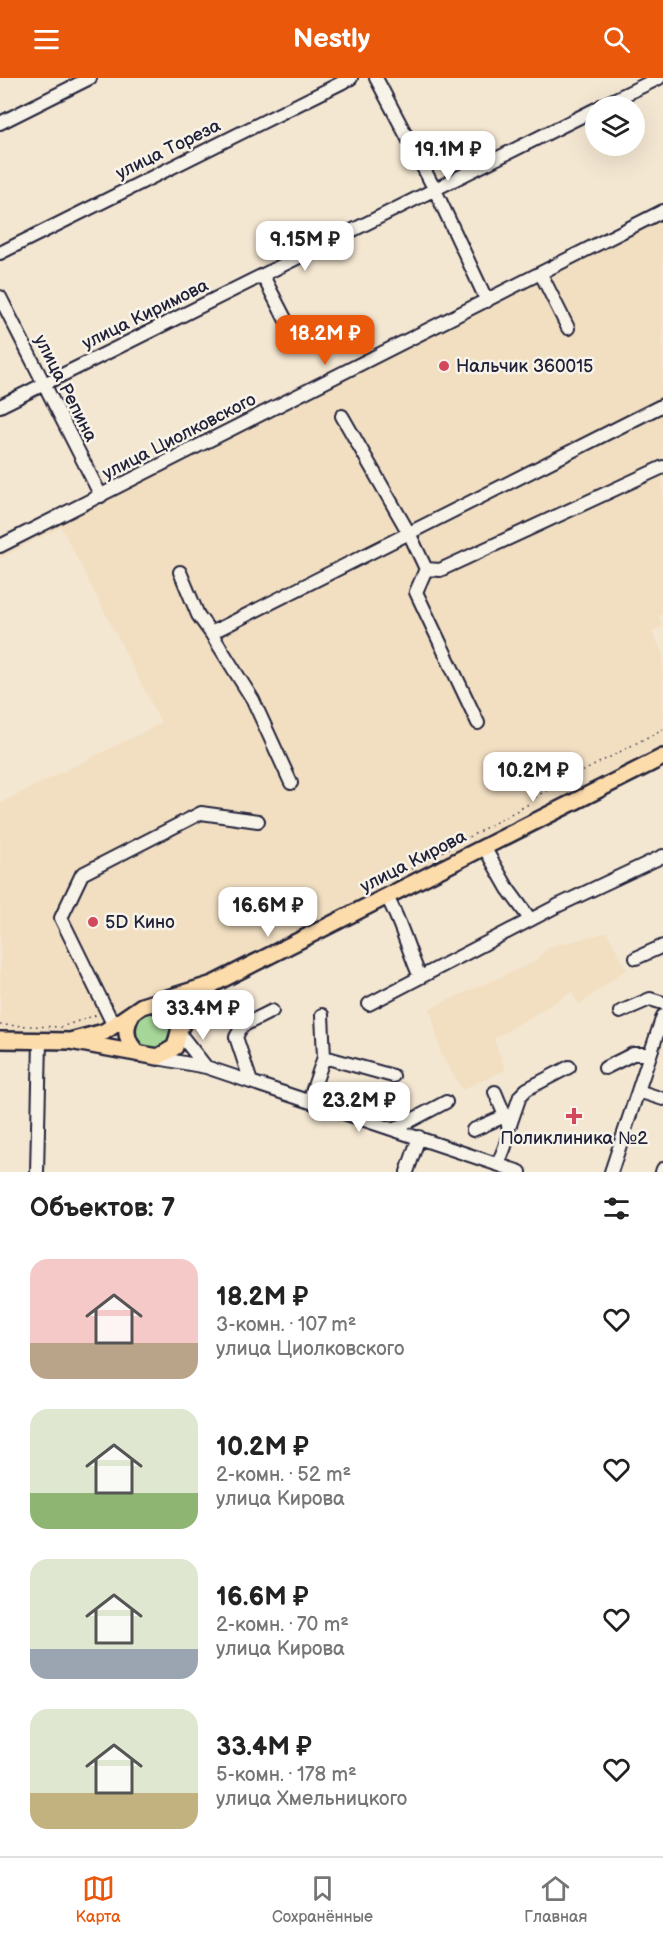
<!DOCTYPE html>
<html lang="ru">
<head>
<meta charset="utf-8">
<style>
  body { margin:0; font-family:"Balsamiq Sans",sans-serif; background:#f6f6f6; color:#222; height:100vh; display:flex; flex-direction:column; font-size:22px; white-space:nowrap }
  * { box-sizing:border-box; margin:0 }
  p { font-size:20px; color:#767676 }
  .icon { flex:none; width:33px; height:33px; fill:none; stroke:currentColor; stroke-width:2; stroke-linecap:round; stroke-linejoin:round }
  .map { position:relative; height:1094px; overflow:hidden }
  .sheet { display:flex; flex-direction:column; background:#fff; flex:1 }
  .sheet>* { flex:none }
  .controls { position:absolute; left:585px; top:18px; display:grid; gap:12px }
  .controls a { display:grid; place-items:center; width:60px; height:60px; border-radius:50%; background:#fff; box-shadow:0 6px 24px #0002; font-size:30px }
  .price { position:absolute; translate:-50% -51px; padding:0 14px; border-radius:12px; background:#fff; color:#222; font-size:20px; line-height:39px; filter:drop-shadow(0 2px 3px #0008) }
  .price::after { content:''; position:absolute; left:50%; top:36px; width:18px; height:14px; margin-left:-9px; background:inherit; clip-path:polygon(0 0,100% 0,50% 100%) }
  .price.on { background:#ea580c; color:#fff }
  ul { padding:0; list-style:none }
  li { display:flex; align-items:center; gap:18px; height:150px; padding:0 30px }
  li span { display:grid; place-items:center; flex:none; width:168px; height:120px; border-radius:18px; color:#555 }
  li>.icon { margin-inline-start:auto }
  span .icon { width:72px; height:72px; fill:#fffc; stroke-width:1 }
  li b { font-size:26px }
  h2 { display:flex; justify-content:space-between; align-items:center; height:72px; padding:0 30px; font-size:26px }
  header { display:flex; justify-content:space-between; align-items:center; height:78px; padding:0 30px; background:#ea580c; color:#fff; font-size:27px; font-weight:700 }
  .tab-bar { display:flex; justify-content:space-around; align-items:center; height:84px; border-top:2px solid #e0e0e0; background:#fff; font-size:16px; color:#767676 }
  .tab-bar a { display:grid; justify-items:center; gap:3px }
  .tab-bar .on { color:#ea580c }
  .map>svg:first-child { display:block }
</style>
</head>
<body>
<header><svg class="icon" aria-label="menu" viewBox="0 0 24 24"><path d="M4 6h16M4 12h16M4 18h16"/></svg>Nestly<svg class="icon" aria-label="search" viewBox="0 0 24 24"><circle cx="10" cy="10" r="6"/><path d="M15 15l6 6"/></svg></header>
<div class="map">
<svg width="663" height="1094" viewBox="0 0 663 1094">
  <rect width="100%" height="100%" fill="#f4e7d2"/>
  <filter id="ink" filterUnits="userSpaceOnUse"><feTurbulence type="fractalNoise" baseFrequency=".0167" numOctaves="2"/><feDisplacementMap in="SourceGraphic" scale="12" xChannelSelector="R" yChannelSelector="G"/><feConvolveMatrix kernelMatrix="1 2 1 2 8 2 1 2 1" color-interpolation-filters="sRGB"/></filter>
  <g filter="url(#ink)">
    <path fill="#f2dfc2" d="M663 133V536L658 538 663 548 652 554 663 574V679L104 954 0 962V725L161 645 61 449 0 480V468Z
      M607 854 627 891 579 927 572 914 494 961 506 992 462 1012 441 976 430 930 534 884 549 869Z"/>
    <path fill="#a7d798" stroke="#647c6a" stroke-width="1.5" d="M134 952a19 19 0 1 1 38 0a19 19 0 1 1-38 0Z"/>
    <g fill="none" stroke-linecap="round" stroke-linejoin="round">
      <defs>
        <path id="minor" d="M376 0 435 112 487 223
          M601 28 659 0
          M0 45 90 0
          M0 175 351 0
          M541 196 568 250
          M263 198 295 260
          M0 219 101 418
          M0 328 596 31
          M342 338 410 457 426 491 416 514 478 645
          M0 468 663 133
          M426 491 440 492 663 389
          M180 494 198 537 211 555 663 327
          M211 555 253 622 291 705
          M484 769 508 811 530 841
          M387 819C401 844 408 872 420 899
          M636 880 663 868
          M369 926 557 828 663 778
          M620 934 650 921 663 925
          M322 937 324 979 393 998
          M114 948 61 840 82 796 201 735 258 743
          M180 956 206 989
          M152 979 206 989 520 1094
          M605 990 633 976H650
          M251 1004 236 959 242 948 272 933
          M638 1013 663 1021
          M495 1014 505 1038
          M309 1023 324 979
          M510 1047 520 1018 527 1011 569 989
          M395 1051 446 1024
          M473 1052 505 1038C514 1054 504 1070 498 1086
          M37 1094 40 963
          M407 1094 419 1059
          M611 1094 663 938
          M662 1094 663 1091"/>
        <path id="major" d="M132 936C123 951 126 965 139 976
          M180 950 193 927 213 906
          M0 962 70 963 158 979 175 969 180 950 171 933 154 926
          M70 963 104 954 142 928 213 906 663 679"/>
      </defs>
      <use href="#minor" stroke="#22223b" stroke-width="16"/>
      <use href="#major" stroke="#22223b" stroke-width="20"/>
      <path stroke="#22223b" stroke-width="1.5" stroke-dasharray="1.5 4.5" stroke-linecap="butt" d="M411 791 527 727 538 717 663 651
        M0 947 61 949 96 937"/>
      <use href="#minor" stroke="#f7f3e8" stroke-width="12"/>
      <use href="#major" stroke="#fddcac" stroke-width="15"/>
    </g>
  </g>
  <g fill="#d1495b" stroke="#f7f3e8" stroke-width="2">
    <circle cx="444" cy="288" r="6"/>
    <circle cx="93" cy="844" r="6"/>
    <path d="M571 1029h6v6h6v6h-6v6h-6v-6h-6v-6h6z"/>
  </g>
  <g text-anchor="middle" stroke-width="5" stroke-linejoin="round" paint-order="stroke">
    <g font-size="18" fill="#22223b" stroke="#f7f3e8">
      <text transform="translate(168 71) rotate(-26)" y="6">улица Тореза</text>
      <text transform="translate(145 236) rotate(-26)" y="6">улица Киримова</text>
      <text transform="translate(66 310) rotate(63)" y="6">улица Репина</text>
      <text transform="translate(179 358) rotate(-27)" y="6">улица Циолковского</text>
      <text transform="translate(413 783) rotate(-27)" y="6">улица Кирова</text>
    </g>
    <g font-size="18" fill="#22223b" stroke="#f7f3e8" text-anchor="start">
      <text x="456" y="294">Нальчик 360015</text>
      <text x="105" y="850">5D Кино</text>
      <text x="574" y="1066" text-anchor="middle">Поликлиника №2</text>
    </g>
  </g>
</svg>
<div class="controls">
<a><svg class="icon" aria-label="layers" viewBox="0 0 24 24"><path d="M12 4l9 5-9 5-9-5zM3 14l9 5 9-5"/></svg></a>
</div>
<b class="price" style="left:448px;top:104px">19.1M ₽</b>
<b class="price" style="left:305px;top:194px">9.15M ₽</b>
<b class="price on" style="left:325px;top:288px">18.2M ₽</b>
<b class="price" style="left:533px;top:725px">10.2M ₽</b>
<b class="price" style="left:268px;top:860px">16.6M ₽</b>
<b class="price" style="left:203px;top:963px">33.4M ₽</b>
<b class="price" style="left:359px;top:1055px">23.2M ₽</b>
</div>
<section class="sheet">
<h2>Объектов: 7<svg class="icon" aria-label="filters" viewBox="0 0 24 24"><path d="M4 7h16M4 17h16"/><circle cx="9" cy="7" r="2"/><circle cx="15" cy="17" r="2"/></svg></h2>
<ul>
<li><span style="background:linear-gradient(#f6c9c9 70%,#b9a48a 0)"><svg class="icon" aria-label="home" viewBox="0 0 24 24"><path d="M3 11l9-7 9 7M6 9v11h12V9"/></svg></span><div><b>18.2M ₽</b><p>3-комн. · 107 m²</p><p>улица Циолковского</p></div><svg class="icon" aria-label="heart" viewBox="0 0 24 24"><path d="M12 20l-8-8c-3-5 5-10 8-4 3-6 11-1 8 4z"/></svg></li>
<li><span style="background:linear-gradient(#dfe7d0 70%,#8fb573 0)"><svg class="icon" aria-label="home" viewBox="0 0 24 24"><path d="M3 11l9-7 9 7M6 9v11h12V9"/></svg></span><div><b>10.2M ₽</b><p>2-комн. · 52 m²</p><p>улица Кирова</p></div><svg class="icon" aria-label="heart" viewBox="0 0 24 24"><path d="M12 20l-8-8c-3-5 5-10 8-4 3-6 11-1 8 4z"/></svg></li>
<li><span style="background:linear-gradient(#dfe7d0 75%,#9aa5b1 0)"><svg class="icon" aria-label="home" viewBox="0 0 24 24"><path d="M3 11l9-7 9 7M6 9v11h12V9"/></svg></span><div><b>16.6M ₽</b><p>2-комн. · 70 m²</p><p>улица Кирова</p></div><svg class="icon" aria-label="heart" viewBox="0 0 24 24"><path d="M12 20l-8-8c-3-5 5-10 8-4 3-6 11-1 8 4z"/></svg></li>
<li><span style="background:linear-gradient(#dfe7d0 70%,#c2b280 0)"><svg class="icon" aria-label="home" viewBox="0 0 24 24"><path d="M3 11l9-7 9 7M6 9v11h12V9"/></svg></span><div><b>33.4M ₽</b><p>5-комн. · 178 m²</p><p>улица Хмельницкого</p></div><svg class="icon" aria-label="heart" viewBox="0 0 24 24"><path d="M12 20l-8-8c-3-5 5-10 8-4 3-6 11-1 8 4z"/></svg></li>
</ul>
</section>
<nav class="tab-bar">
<a class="on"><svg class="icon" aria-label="map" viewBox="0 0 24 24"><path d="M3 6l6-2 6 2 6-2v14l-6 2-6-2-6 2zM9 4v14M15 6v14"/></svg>Карта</a>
<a><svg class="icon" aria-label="saved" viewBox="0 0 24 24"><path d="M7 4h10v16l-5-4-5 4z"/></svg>Сохранённые</a>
<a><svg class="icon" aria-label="home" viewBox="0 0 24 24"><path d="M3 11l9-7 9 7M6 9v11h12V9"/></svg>Главная</a>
</nav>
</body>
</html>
